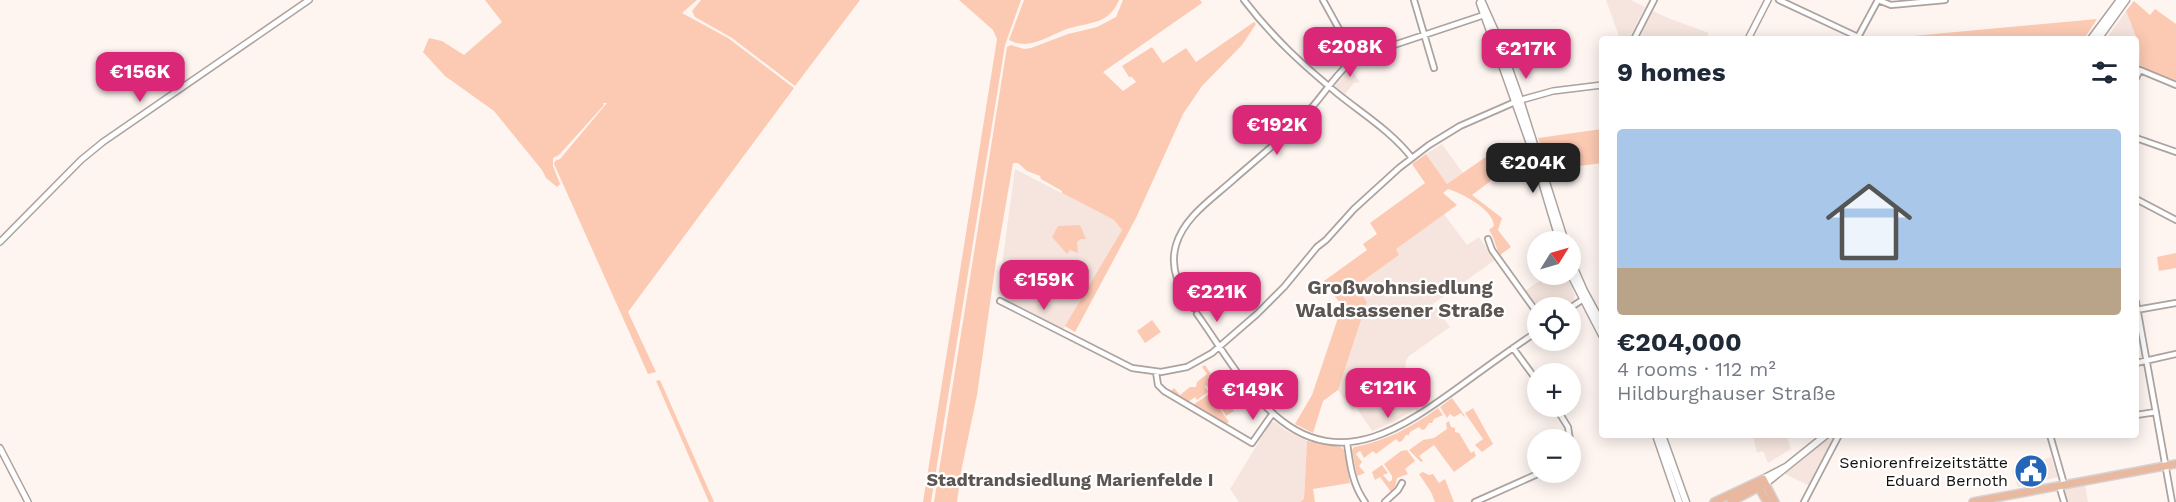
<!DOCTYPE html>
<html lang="en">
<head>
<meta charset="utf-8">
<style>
  body { margin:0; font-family:"Work Sans",sans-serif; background:#f2f2f3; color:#1f2937; height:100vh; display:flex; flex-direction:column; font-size:22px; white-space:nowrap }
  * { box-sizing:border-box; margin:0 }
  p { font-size:20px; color:#747a83 }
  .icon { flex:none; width:33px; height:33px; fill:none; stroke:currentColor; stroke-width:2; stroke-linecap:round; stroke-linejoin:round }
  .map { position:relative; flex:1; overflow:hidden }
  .panel { position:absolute; left:1599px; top:36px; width:540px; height:402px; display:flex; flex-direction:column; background:#fff; border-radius:6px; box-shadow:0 3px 15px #0003 }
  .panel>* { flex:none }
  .needle { width:39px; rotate:53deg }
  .buttons { position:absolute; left:1527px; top:231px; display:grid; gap:12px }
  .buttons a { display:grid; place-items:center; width:54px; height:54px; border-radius:50%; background:#fff; box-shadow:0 3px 15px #0003; font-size:30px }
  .price { position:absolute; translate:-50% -51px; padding:0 14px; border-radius:12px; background:#db2777; color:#fff; font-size:20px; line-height:39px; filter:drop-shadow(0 2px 3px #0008) }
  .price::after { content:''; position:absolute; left:50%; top:36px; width:18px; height:14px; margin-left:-9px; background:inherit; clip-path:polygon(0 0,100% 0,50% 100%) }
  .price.current { background:#222; color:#fff }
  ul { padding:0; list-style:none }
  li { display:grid; align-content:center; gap:12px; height:318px; padding:0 18px }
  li+li { border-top:2px solid #e0e1e3 }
  li span { display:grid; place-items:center; height:186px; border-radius:6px; color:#555 }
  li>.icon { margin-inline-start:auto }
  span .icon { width:108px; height:108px; fill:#fffc; stroke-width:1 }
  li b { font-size:26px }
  h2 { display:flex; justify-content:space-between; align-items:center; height:72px; padding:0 18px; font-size:26px }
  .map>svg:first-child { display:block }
</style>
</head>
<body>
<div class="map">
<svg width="2176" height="502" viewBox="0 0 2176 502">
  <rect width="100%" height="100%" fill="#fef5f1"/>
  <path fill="#f5e5de" d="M1606 0H1631L1645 7 1629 39H1620Z
    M1653 11 1668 18 1709 33 1706 39H1639Z
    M2126 11 2140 47 2139 68 2136 74V39H2106Z
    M1349 67 1360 82 1354 83 1345 94 1336 87V83Z
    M1442 144 1463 173 1447 184 1426 154Z
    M1015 169 1114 220 1122 230 1063 330 1005 301 1004 297 998 294Z
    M1444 214 1467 245 1479 237 1495 260 1433 304 1450 327 1409 356 1406 361 1403 388 1419 410 1417 412 1415 409 1395 421 1372 431 1356 407 1352 410 1338 390 1367 302 1356 286 1399 255 1395 249Z
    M1548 275H1566L1575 295 1574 300 1563 307 1538 308 1537 309 1525 291Z
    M1271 422H1275L1285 430 1307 441 1304 499 1300 502H1239L1230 489Z
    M1766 435 1768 439 1774 435H1786L1791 449 1768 463 1763 451 1757 453 1753 436Z
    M1830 435H1837L1810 486 1785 474Z
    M2051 457 2058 477 2018 487 2012 470Z
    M2085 484 2088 502H2065L2063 489Z"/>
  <path fill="#fccab3" d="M485 0H697L682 13 728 38 794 88 628 312 656 372 648 374 554 164 555 161 560 159 607 103H603L604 105 559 155 553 158V166L560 184 557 187 546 178 542 170 494 111 445 76 423 52 429 38 442 41 464 55 502 22Z
    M701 0H860L795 86 732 38 695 17 692 11Z
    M959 0H1021L1005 45 931 502H923L997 39 993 30Z
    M1024 0H1119C1109 25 1089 22 1067 29 1047 36 1030 51 1009 40Z
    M1123 0H1200L1202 3 1103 72 1123 91 1136 82 1132 77H1129L1122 66 1152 47 1163 63 1186 48 1196 62 1254 22 1256 24 1242 45 1202 86 1183 114 1136 218 1075 332 1065 326 1122 230 1114 220 1062 193V191L1041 179 1040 176 1027 171 1018 163H1013L996 261 977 395 961 472 957 502H934L1007 47 1011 45 1024 49 1031 48 1068 34 1097 27 1116 17Z
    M2134 1 2150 15 2155 9 2176 24V84L2139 68 2140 47 2126 11Z
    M2097 19 2084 39H1880Z
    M1602 129V163L1549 170 1538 138Z
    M1524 143 1532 164 1500 174 1472 195 1502 218 1498 230 1511 247 1500 255C1495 247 1495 238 1489 230L1494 226C1493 209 1463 194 1448 189L1443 193 1457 205 1396 249 1399 255 1356 286 1367 302 1338 390 1323 401 1313 433 1295 424 1312 395 1342 306 1324 281 1367 250 1363 244 1377 234 1370 223 1425 183 1412 164 1426 154 1447 184 1490 154Z
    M1080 225 1086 239H1080L1077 242 1078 253 1070 250 1067 254 1052 237 1058 226Z
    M2176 253V268L2159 271 2157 257Z
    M1045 273 1055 279 1056 292 1052 296 1030 286 1035 277Z
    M1152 320 1161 332 1145 343 1137 331Z
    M1205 365 1218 385 1210 390 1206 385 1205 386 1208 392 1197 400 1195 397 1188 402 1170 392 1174 388 1180 395 1190 387H1196L1197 382 1207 374 1202 367Z
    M660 380 714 502H709L656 381Z
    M1220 389 1234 411 1226 416 1213 394Z
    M1209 394 1229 422 1226 424 1193 405Z
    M1452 398 1465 416 1464 417 1461 413 1454 417 1450 414 1447 418 1440 407Z
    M1438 408 1443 415 1434 419 1432 423H1429L1425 429 1422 430 1419 427 1410 432 1409 435H1406L1402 441 1399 442 1396 439 1376 454 1373 451 1364 458 1360 451 1356 454 1362 462 1359 466 1365 473 1357 476 1352 450 1354 447C1386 441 1412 427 1438 408Z
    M1473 408 1493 444 1482 452 1475 445 1483 439 1465 413Z
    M1449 421 1451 427 1455 428V432L1459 433 1471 453 1474 451 1476 456 1454 472 1434 445 1419 456 1423 461 1421 462 1409 450 1423 440 1434 438 1447 429 1446 423Z
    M1307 441 1341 447 1344 450 1350 483 1313 489 1315 502H1300L1304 499Z
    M1407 450 1415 461 1405 469 1408 474 1397 478 1395 487 1391 492 1380 477 1375 480 1372 472 1382 465 1388 473 1383 475 1389 482 1392 480V476L1384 464 1401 451Z
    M1423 472 1429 475 1433 474 1439 483 1445 479 1454 502H1435L1431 492 1419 474Z"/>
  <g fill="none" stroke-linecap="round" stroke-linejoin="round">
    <defs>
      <path id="minor" d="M1244 0C1273 38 1302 64 1338 94 1363 114 1392 132 1412 158
        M1323 0 1355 58
        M1414 0 1434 68
        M1779 0 1858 37
        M1634 39 1654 0
        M1857 39 1878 0 1891 5 1945 0
        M2136 78 2140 70 2176 85
        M2136 138 2176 152
        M2136 199 2176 220
        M1488 239 1492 250 1538 314
        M1000 301 1132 368 1161 372 1187 367 1212 353 1257 314 1284 287 1317 247 1326 240 1354 209 1399 168 1429 145 1460 126 1515 102
        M2136 302 2172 502
        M1193 308C1180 289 1169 269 1176 245 1184 217 1212 199 1233 180 1257 159 1282 139 1304 116 1322 98 1335 74 1355 58L1487 14
        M1570 308 1585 298
        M2136 310 2176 303
        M1197 314C1223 350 1246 393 1282 421 1345 470 1406 425 1459 387 1485 368 1511 349 1538 331
        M1513 348 1538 382
        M2136 363 2176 354
        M1156 372 1158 385 1164 391 1252 443 1273 413
        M1555 406 1568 427 1570 440
        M2136 415 2156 412
        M2050 435 2064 484
        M1347 443C1350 464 1352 484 1365 502
        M2059 485 2064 502
        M1385 502 1398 490 1402 483
        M1475 502 1542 472
        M1804 502 1839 435"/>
      <path id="tertiary" d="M1748 39 1768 0
        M1517 101 1553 91 1602 85
        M0 242 81 160 103 142 309 0
        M0 448 28 502"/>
      <path id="secondary" d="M1481 0 1498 38 1518 94 1565 242
        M1480 3 1534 155 1560 242
        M2091 39 2120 0
        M2098 39 2126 0
        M1570 259 1584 291 1602 324
        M1570 273 1602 335
        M1656 435 1679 502
        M1662 435 1686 502
        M1763 479 1786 467
        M1765 484 1826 435"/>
      <path id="primary" d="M1757 485 1767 502
        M1714 502 1763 479 1775 502
        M1731 502 1765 484
        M1973 502 2176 464"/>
    </defs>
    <use href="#minor" stroke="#aca39f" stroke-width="8"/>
    <use href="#tertiary" stroke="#aca39f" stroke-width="8"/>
    <use href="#secondary" stroke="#aca39f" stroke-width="9"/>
    <use href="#primary" stroke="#d5d4d4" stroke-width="10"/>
    <use href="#minor" stroke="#fff" stroke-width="4.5"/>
    <use href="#tertiary" stroke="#fff" stroke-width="5"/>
    <use href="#secondary" stroke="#fff" stroke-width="6"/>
    <use href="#primary" stroke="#e8b8a0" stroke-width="7"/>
  </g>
  <defs>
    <symbol id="civic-disc" viewBox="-11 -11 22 22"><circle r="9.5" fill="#2565b7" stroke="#fff"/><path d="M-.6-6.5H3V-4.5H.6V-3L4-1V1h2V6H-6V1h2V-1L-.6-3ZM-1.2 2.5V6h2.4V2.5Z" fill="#fff"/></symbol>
  </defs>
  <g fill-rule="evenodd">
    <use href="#civic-disc" x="2012" y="452" width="38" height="38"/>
  </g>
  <g text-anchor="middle" stroke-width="4.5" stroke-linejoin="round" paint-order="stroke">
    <g font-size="16" fill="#14110f" stroke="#fff" text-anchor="end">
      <text x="2008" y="468">Seniorenfreizeitstätte<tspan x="2008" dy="18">Eduard Bernoth</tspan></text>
    </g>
    <g font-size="18" font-weight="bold" fill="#5c5551" stroke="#fff">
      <text x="1070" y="486">Stadtrandsiedlung Marienfelde I</text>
    </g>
    <g font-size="20" font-weight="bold" fill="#5c5551" stroke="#fff">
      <text x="1400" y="294">Großwohnsiedlung<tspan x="1400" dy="23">Waldsassener Straße</tspan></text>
    </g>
  </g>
</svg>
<div class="buttons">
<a><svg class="needle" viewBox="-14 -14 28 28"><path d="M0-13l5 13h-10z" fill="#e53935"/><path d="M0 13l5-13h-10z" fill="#747a83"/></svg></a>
<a><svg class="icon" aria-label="locate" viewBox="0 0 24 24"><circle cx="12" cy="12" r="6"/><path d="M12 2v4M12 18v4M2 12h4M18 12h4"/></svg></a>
<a>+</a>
<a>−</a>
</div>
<b class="price" style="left:1350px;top:78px">€208K</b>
<b class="price" style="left:1526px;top:80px">€217K</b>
<b class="price" style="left:140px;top:103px">€156K</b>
<b class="price" style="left:1277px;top:156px">€192K</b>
<b class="price current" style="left:1533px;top:194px">€204K</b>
<b class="price" style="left:1044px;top:311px">€159K</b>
<b class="price" style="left:1217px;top:323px">€221K</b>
<b class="price" style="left:1388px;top:419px">€121K</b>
<b class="price" style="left:1253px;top:421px">€149K</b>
<section class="panel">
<h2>9 homes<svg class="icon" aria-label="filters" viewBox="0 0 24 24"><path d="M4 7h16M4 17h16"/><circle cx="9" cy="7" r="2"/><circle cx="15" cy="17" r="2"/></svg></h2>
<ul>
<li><span style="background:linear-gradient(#a9c7e8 75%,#b9a48a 0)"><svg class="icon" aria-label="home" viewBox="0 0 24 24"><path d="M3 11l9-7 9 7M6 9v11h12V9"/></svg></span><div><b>€204,000</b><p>4 rooms · 112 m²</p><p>Hildburghauser Straße</p></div></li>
</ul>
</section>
</div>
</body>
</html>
